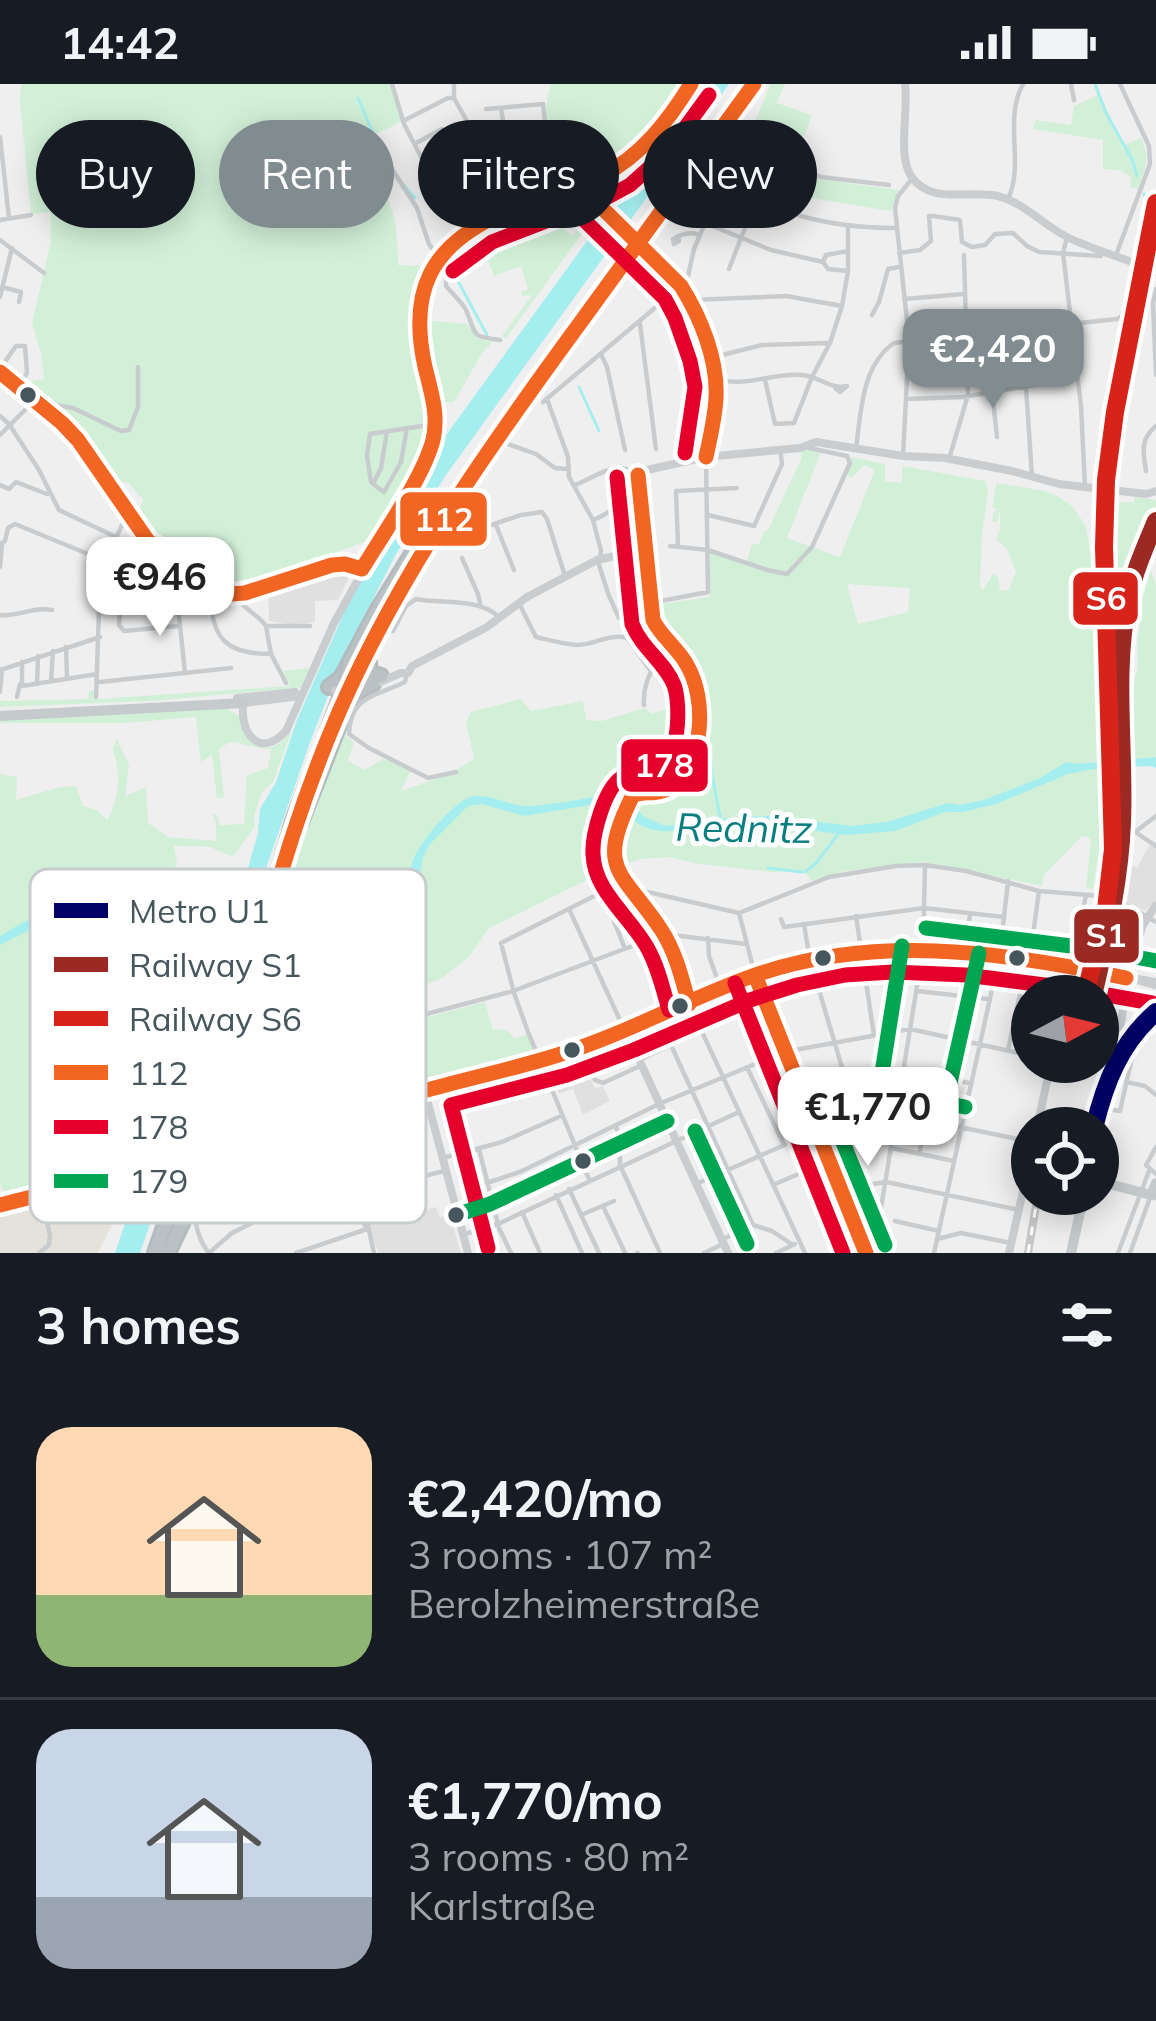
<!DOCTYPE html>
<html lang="en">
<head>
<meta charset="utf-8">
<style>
  body { margin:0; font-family:Mulish,sans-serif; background:#242831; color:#f1f3f6; height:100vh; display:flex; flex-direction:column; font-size:45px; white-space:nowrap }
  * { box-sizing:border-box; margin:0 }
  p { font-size:39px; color:#9ea1a6 }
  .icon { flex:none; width:66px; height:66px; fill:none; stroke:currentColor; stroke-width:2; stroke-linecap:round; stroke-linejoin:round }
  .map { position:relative; height:1169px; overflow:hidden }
  .drawer { display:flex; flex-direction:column; background:#171b24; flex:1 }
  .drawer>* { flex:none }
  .banner { position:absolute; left:36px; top:36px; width:1086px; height:108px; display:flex; gap:24px }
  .needle { width:78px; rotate:83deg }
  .controls { position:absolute; left:1011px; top:891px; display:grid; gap:24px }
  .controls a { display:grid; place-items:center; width:108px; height:108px; border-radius:50%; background:#171b24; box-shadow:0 6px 30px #0003; font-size:60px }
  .price { position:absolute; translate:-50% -102px; padding:0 27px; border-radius:24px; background:#fff; color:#222; font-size:39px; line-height:78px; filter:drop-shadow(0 3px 6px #0008) }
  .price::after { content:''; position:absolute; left:50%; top:72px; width:36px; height:27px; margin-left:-18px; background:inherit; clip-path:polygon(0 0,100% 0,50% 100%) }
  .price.on { background:#818c90; color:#fff }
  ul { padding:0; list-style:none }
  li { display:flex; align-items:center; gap:36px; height:300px; padding:0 36px }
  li+li { border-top:3px solid #363941 }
  li span { display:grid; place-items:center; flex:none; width:336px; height:240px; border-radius:36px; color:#555 }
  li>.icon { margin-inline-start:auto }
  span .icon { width:144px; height:144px; fill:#fffc; stroke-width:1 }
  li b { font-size:51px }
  h2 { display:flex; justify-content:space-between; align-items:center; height:144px; padding:0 36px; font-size:51px }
  .pill { padding:0 42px; border-radius:54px; background:#171b24; box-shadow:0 6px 30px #0003; font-size:42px; line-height:108px }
  .pill.on { background:#818c90; color:#fff }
  .status { display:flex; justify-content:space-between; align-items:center; height:84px; padding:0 60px; background:#171b24; direction:ltr }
  .status svg { height:33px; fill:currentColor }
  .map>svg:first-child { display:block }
</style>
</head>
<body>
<div class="status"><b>14:42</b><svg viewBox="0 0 49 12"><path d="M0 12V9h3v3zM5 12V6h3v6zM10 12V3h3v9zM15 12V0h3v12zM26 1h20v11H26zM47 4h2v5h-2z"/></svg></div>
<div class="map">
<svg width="1156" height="1169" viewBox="0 0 1156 1169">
  <rect width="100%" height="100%" fill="#f0efef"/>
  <path fill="#e5e2dc" d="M131 1079 113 1138 98 1169H0V1112Z"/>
  <path fill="#e1e0e1" d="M338 486 346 488 349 494 338 516 315 517V538L293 541 269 537 268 505 309 492Z
    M1150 760 1156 764V816L1145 827 1119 813 1123 777 1137 784Z
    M578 973 582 975 595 1005 603 1002 610 1017 583 1031 573 1005 559 1010 549 987 552 983Z
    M399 1117 403 1131 436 1123 440 1133 450 1131 461 1169H378L364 1126Z"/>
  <path fill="#d2f0d8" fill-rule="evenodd" d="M21 0H390L401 38 356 60C362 81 376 93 386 112 397 134 398 157 398 181L428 182 417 213 411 214 415 221 423 290 433 337 422 376 374 454 257 498 249 500 246 495 228 499 226 502 147 451 131 428 140 424 143 416 128 398H113L75 346 25 308 32 297 44 295 41 270 32 239 51 157 50 128 31 130 20 20Z
    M551 0H688C651 60 627 79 560 103 552 67 539 38 551 0Z
    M770 0H785L777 19 812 31 793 81 745 63Z
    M1100 10 1123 61 1141 54C1151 73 1145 86 1138 105L1131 104 1130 92 1119 86 1103 85V56L1033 45 1036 36 1071 41 1074 22Z
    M729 63 747 66 818 95 898 106 891 127 811 114 767 101 747 109 733 133 713 123Z
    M588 123 593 130 592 136 506 254 502 252 532 211 522 212 521 208 528 205 521 182 494 192 484 167 504 155 497 143 518 141 519 147 525 151 541 129 573 152Z
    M423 236 467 240 477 254 492 258 481 271 454 318 437 319 423 256Z
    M806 364 821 368 787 454 840 473 875 386 864 381 852 394 846 391 852 373 885 380V397L901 399 903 382 985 397 988 407 982 451 980 503 983 506 993 490 998 493 1000 506 1008 507 1016 488 1007 465 996 455 1000 446V427L997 438 992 437 994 427H998L993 423 996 399 1045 407 1059 413 1072 422 1086 442 1097 511 1104 624 1096 620 1098 674 1101 673V663L1105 660 1106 676 1098 677 1099 684H1106L1107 694 1102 695 1099 687V701L1107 697 1108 711 1093 805 1086 803 1091 756 1086 752 1081 753 1044 791 1042 802 925 778 845 787 811 797 804 787 771 788 693 779 669 773 641 775 601 789 488 845 470 872 442 894 409 908 388 925 410 942 420 935 485 918 493 946C502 944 509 946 514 955L527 950 534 968 533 974 410 1007 407 997 399 998 367 966 250 994 246 990 230 994 252 904 241 902 195 1044 183 1065 175 1068 215 948 216 938 224 940 230 916 225 913 228 902 207 900 203 914 196 916 187 931 196 935 192 939 148 1075 131 1079 132 1069 81 1087 77 1075 61 1077 56 1087 53 1052 28 1051 40 1103 5 1110 0 1100V690L17 693 16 716 60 703 76 702 83 722 97 726 107 736C119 718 122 685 112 665L117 655 129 681 125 712 146 703 148 739 168 753 216 757V739L212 730 217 731 220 741 244 740 247 691 268 684 271 665C256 665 244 659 230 658L219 665 224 713 217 715 212 671 201 678 196 633 125 639H0V635L226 624 239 632C248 663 270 677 292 646L273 698 262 708 254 732 255 742 233 773 210 763 174 762 177 778 173 788 187 789 235 811 232 822 263 826 282 815H279L315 707 344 639 347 653 354 658 348 677 365 686 383 675 396 678 411 686 401 707C427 698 451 691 474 675L466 638 471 628 520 615 531 627 583 617 586 636 601 637 645 624 652 630 699 614C694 578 657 557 655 521L709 513 710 469 746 480 752 460H759L765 446H768L801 375V365ZM847 500 910 504 908 528 858 540Z
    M1109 410H1116L1118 419 1134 418V413L1156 416V424L1129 479 1115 522Z
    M1151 486 1156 500V673L1126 676 1124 625 1132 638C1125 620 1134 605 1137 586 1139 571 1135 558 1140 543L1134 518 1140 511 1136 500 1139 491Z
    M310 584 301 604H296L152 617 0 623V617L88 615 89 607 93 606 98 615 290 602 283 587Z"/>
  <path fill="#a4eef0" d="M705 0H729L446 391 396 470 342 576 309 661 255 816 298 814 357 821 400 817 405 813C408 801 409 788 413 777 419 759 457 712 476 712 494 711 512 723 531 722 559 720 586 714 614 710L623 713 634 720 644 733 665 742 736 733 769 732 852 742 887 738 948 719 960 721 984 716 1040 694 1066 678 1078 680 1156 673V684L1150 682 1093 685 1068 690 996 720 963 728H945L895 747 847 751 777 742 733 741 703 746 700 744C675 747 649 753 629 732 624 727 621 721 615 717L524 732 482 720 468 722 430 760 423 773 416 815 404 824 356 829 322 823 252 825 218 925 216 948 140 1169H115L192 939 197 933 195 930 203 920 236 821 175 799 131 794 106 837C86 849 72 842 52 834L0 861V852C14 844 28 834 44 830 65 824 90 853 105 825 111 814 113 800 119 788 159 777 201 802 240 812L258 749 260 725 276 698 297 636 350 515 436 365 627 102 639 90Z"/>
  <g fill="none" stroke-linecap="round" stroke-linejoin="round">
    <path stroke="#a4eef0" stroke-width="3" d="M1095 0 1106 29 1133 77 1137 92
      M358 14 373 49
      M404 101 415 114
      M1144 110 1150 126
      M1153 182 1156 140
      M451 184 487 251
      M579 303 599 347
      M613 389 620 416
      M624 421 629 445
      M641 529C641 544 642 562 656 570
      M704 626 712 688
      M712 691 721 737
      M768 784 802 788
      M805 788 817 778 839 749"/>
    <path stroke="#c5c9ca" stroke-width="8" stroke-dasharray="8 4" stroke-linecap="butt" d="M142 1085 175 1076"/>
    <defs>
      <path id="highway" d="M369 579 370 589 381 592
        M354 595 406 495 490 364 754 0
        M329 603 341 594 378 525 420 457
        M350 620 360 607 373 600
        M301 738 350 613
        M200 1058 293 737 341 612
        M208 1084 233 974
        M184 1118 198 1077
        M155 1169 192 1063
        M168 1169 211 1078"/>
    </defs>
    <use href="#highway" stroke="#b4bbbf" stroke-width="18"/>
    <path stroke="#c8ccce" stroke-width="4.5" d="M392 0 404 40 433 96 441 98 468 146
      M454 0V14L492 82 548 76 559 108
      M1071 0 1074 16
      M501 24 506 56 545 51
      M486 25 543 20 549 76
      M405 36 448 14H454
      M0 53 9 134
      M372 54 417 124 429 160 446 185V202C452 209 461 217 466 226 477 251 469 252 500 256
      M416 59 442 45
      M427 82 454 68
      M514 101 528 99 525 78
      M1008 115C1025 79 1003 37 1023 0
      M479 117 498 107
      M462 132 476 125 479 117 467 92 489 79
      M0 136 31 131
      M705 139 771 166 823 178
      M678 153 679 157 674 160 673 155C679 151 691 147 699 151
      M1067 153 1063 169 1081 322 1085 403
      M0 156 44 189
      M899 169 920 166 931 157 929 132H933L960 136 962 158 972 163 985 161 995 150 1013 149 1027 162 1039 168 1101 172
      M1116 171 1150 80 1149 62 1120 0
      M446 185 455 177 453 160
      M729 185C734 173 748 132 756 124 768 114 789 128 801 132 833 141 864 144 896 144
      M848 187 828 185 823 178 826 171 848 167
      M2 203 21 208 19 218
      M1156 205 1153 219 1156 291
      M0 213 12 164
      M904 215 964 210
      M691 216 786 212 842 222
      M872 231 879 218 888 185 899 183
      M640 240 656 365
      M1017 248 1024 302
      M601 270 607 283 625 366
      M710 274 762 261 828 259
      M0 285 16 262H25L27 289 18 304
      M715 294C745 305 772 288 802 291 819 292 830 306 847 302L840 308 836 305
      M765 296 775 340 794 339 812 293 830 259 842 222 848 187V142
      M1026 303 1032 393
      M992 307 997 353
      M547 315 568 373 569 393 593 436 601 467 600 475
      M906 315 963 313 1077 294
      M543 318 687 197 694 165 714 118 727 60 755 67 821 93 889 101
      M0 332 9 340 39 386 59 426 116 453
      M387 347 381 384 373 400 384 408 401 378 407 344
      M0 351 34 317 73 324 121 347 129 346 138 323V283
      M508 360 536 370 555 384 567 385
      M856 365C861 329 861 282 894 259L1117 235C1132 228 1131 212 1135 198L1132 196 1129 199 1133 205
      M903 372 909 256 895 124 898 112 911 96
      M949 375 968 311 964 171
      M1146 387C1143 368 1140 355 1156 342
      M371 398 367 372 370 350 435 340
      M0 401 9 405 16 398 47 410
      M575 401C596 393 614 376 636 389
      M708 431 754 442 782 380 780 364
      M593 436C610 430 622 417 639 410
      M496 441 514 486
      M471 448 521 431 542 428 547 435 565 492
      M0 460 5 457 8 444 15 440 105 477
      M670 462 708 466 767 486 787 490 812 463 850 379 847 372 809 364
      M678 462 676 407 737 404
      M462 474 478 510 481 523
      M598 478 609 512 619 534
      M0 483 2 460
      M121 509 119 541 124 547 179 542
      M210 511C212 554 225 570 271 570
      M236 511C241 524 258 530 266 542
      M519 519 536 553C549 556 563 560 577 561 596 561 608 549 627 554
      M650 519 708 508 706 375
      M0 531C18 533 35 522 52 526
      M266 542 271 570 286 599
      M266 542H310
      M393 547 406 522 416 515C442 520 477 514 498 532
      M626 550 627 554 650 586
      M66 563 67 593
      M22 578V602L97 590
      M0 586 100 553
      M185 589 177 513 180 510H225
      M407 589 405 598C377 612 350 611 349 650L369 664 428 694 456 688
      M51 597 53 567
      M100 598 231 584
      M37 600 38 572
      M0 608 2 585
      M17 613 20 600
      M96 613 100 497 105 477 124 437 129 433
      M644 621C642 592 659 582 663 556
      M1156 732 1135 748 1156 762
      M630 808 639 806 739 829 829 793 896 782 925 781 966 787 1039 807 1101 812
      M1122 818 1156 838
      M569 825 624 945
      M739 829 755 891
      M856 832 874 951
      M781 835 784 843 924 824 1004 833
      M614 837 625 865
      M804 840 810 876 858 1037
      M708 854 709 872 718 897
      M966 870 970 829
      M1071 882 1086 811
      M1127 895 1156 903
      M917 907 988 915
      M689 920 805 1169
      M415 927 419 932 513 907 664 850 746 860
      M1120 954 1138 959 1156 937
      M671 961 753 1141
      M1008 966 1026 882 1030 873 1039 807
      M583 971 595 996 603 999 640 982
      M641 975 701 947
      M747 983 783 1059
      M904 986 969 999
      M1126 998 1145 1002 1156 1011
      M1100 1024 1120 1027 1135 960
      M332 1037 351 1118 367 1145
      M616 1042 620 1056V1081L660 1169
      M272 1048 266 1011 344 991 351 994 358 1021 363 1026
      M32 1056 31 1075 50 1151 49 1161 39 1169
      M1156 1063 1146 1081 1156 1090
      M891 1064 954 1077
      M479 1065 499 1144 511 1169
      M919 1070 927 1036
      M443 1074 502 1058 561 1032
      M589 1095 528 948 514 909 501 859 622 798
      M487 1099 522 1087 659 1020 784 968 910 945 1032 972
      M696 1100 816 1047 892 1029 1032 1058
      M773 1101 817 1082
      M569 1105 599 1169
      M842 1105 886 1098 1019 1126
      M350 1111 367 1137 374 1169
      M556 1111 582 1169
      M603 1122 625 1169
      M522 1128 540 1169
      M581 1131 614 1117
      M895 1137 939 1147
      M465 1150 498 1140 739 1028
      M723 1155 753 1141 772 1147 793 1161
      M937 1155 961 1149 1011 1159
      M845 1167 846 1169
      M209 1169 232 1149 264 1133 444 1087
      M209 1169C200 1159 193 1137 196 1125L223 1107 331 1079 341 1073
      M296 1169 367 1145
      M637 1169H638
      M704 1169 723 1160
      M776 1169 795 1160
      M882 1169 877 1149 923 865 925 781
      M934 1169 1000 869 1008 797
      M1118 1169 1149 1087
      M1130 1169 1151 1111 1156 1114"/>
    <path stroke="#c9cdcf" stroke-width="8" d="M905 0C909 26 897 70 911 92 931 122 969 105 998 112 1025 119 1044 142 1069 154 1097 167 1128 175 1156 188
      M587 101 591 113 605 127
      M583 102C598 94 613 87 627 77 656 58 674 29 691 0
      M643 164 687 210 704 250 717 310 706 373
      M0 288 62 339 78 356 148 457 231 510 245 509 332 481 345 480 362 485
      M380 598 401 589H408L412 582 487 543 527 513 597 476 646 465
      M237 614 295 608
      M244 619 293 613
      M243 620C240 650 260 675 286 647L334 539 428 369C445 326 421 285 419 241 414 167 474 139 534 117 552 111 569 102 587 99
      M1104 889 1156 898
      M755 891 864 1169
      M1065 912 1071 884
      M689 920C682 896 676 868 662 847 625 791 590 785 633 711L643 708H664C701 686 710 615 687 580 676 561 663 561 653 536L638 391 642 387 706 373 800 364 816 358 903 372 945 374 1012 387 1059 400 1146 410 1156 407
      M626 947 728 1169
      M490 990 528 980
      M425 1008 468 1169
      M1037 1044 1051 978
      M1098 1044 1101 1029 1096 1009 1106 964 1119 951 1131 877 1143 841 1156 821
      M206 1063 238 1056
      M204 1069 549 979 619 952 749 893 816 875 861 867 929 865 1084 885
      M0 1115 144 1078
      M0 1121 142 1085
      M1009 1169 1032 1067"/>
    <path stroke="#c5cacc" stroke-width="10" d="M0 632 244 619
      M1098 1097 1151 1111 1156 1099
      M1071 1169 1084 1110"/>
    <use href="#highway" stroke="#bac1c4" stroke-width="12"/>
    <defs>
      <path id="rail" d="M1081 912 1089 886
        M1028 1169 1038 1110"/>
    </defs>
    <use href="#rail" stroke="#c4c6c8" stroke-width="8"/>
    <use href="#rail" stroke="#fff" stroke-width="3" stroke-dasharray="9" stroke-linecap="butt"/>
    <defs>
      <path id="highway-bridge" d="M350 578 347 594 354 603
        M193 1079 200 1058"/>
    </defs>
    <use href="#highway-bridge" stroke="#b4bbbf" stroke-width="18" stroke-linecap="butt"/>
    <path stroke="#c9cdcf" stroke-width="8" d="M605 127 643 164
      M335 607 354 604"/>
    <use href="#highway-bridge" stroke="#bac1c4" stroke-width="12"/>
    <defs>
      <path id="bus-1" d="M754 0C697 78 640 157 583 235 492 359 401 486 339 628 281 762 248 904 218 1046L225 1059C299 1040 372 1020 446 1001 484 991 524 982 561 970 625 950 684 917 747 894 869 849 1002 867 1126 894
        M556 109C571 103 588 99 602 92 642 71 668 37 691 0
        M0 288 62 339 78 356 148 457 231 510 245 509 332 481 345 480 362 485
        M638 391 653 536C662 554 678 564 687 581 707 615 705 680 669 704 659 711 645 707 633 711 594 788 623 787 662 847 676 869 682 895 689 920
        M362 485C383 450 423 394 433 356 439 331 431 308 425 283 408 206 431 161 503 129 531 116 561 101 591 113L681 202C701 234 718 276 716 314 715 334 710 354 706 373
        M755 891 866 1169
        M0 1121 248 1058"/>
      <path id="bus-2" d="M562 129 571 128 579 131 665 215 675 234 690 277 695 303 685 369
        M453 187 492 158 606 114 630 101 669 66 709 11
        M617 393 632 540C642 565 665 578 674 601 681 620 680 677 657 687 645 692 632 686 621 694 604 706 592 751 593 770 594 808 631 833 648 865 658 883 663 905 669 926
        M735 899 843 1169
        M488 1164 451 1021 567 991 634 966 750 916 797 901 845 891 893 888 966 891 1068 904 1152 919"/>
      <path id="bus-3" d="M926 844 1087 864 1156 877
        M811 1027 891 1008 965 1023
        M876 1027 902 862
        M835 1039 885 1161
        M941 1039 979 869
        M695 1047 747 1160
        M456 1131 490 1120 667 1037"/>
    </defs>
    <use href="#bus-1" stroke="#fff" stroke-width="24"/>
    <use href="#bus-2" stroke="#fff" stroke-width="24"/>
    <use href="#bus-3" stroke="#fff" stroke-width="24"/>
    <use href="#bus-1" stroke="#f26522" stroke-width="15"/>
    <use href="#bus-2" stroke="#e4002b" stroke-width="15"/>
    <use href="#bus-3" stroke="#00a651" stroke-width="15"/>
    <defs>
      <path id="rail-1" d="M1093 912C1106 855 1120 797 1122 738 1125 664 1113 589 1128 516 1134 488 1145 463 1156 437"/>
      <path id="rail-2" d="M1085 912 1106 825 1113 765 1104 463 1106 396 1115 328 1156 119"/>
    </defs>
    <use href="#rail-1" stroke="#fff" stroke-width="27"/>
    <use href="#rail-2" stroke="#fff" stroke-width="27"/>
    <use href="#rail-1" stroke="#9a2a23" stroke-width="18"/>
    <use href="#rail-2" stroke="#d72319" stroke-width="18"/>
    <defs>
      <path id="metro-1" d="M1094 1044C1105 999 1120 959 1156 928"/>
    </defs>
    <use href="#metro-1" stroke="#fff" stroke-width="27"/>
    <use href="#metro-1" stroke="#006" stroke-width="18"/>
  </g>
  <g fill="#45565d" stroke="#fff" stroke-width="4.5">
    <circle cx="28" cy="311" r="10"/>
    <circle cx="823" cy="874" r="10"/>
    <circle cx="1017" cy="874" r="10"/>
    <circle cx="680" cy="922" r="10"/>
    <circle cx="572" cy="966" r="10"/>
    <circle cx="583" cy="1077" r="10"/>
    <circle cx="456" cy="1131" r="10"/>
  </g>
  <g text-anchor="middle" stroke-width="10" stroke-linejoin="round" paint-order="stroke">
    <g font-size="39" font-style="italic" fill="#087e81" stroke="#fff">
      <text transform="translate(744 744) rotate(1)" y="14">Rednitz</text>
    </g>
  </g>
  <rect x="30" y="785" width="396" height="354" rx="18" fill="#fff" stroke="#c7ccce" stroke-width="3"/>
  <rect x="54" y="819" width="54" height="15" fill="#006"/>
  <rect x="54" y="873" width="54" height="15" fill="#9a2a23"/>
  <rect x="54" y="927" width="54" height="15" fill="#d72319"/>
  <rect x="54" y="981" width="54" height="15" fill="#f26522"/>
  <rect x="54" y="1036" width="54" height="14" fill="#e4002b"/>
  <rect x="54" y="1090" width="54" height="14" fill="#00a651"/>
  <g font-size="33" fill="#45565d">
    <text x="129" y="839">Metro U1</text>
    <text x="129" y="893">Railway S1</text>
    <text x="129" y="947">Railway S6</text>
    <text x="129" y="1001">112</text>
    <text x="129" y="1055">178</text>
    <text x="129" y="1109">179</text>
  </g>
  <g stroke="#fff" stroke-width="4.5">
    <rect x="398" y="406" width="91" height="58" rx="12" fill="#f26522"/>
    <rect x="1071" y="486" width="69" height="57" rx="12" fill="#d72319"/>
    <rect x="619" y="653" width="91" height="57" rx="12" fill="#e4002b"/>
    <rect x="1072" y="823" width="69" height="58" rx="12" fill="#9a2a23"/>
  </g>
  <g font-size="33" text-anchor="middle" font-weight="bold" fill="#fff">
    <text x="444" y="447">112</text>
    <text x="1106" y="526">S6</text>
    <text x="664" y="693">178</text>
    <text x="1106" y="863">S1</text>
  </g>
</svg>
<div class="controls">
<a><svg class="needle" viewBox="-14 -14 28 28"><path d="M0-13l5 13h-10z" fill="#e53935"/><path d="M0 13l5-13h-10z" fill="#9ea1a6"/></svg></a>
<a><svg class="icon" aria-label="locate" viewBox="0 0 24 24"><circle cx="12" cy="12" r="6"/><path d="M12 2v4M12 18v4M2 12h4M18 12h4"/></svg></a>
</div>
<b class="price on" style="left:993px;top:327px">€2,420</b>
<b class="price" style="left:160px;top:555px">€946</b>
<b class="price" style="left:868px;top:1085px">€1,770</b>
<div class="banner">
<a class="pill">Buy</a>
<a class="pill on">Rent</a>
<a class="pill">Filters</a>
<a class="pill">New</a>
</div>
</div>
<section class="drawer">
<h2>3 homes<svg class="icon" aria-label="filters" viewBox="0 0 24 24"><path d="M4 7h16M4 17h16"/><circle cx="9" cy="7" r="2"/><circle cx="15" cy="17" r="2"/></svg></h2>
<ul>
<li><span style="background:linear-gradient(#ffd9b3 70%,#8fb573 0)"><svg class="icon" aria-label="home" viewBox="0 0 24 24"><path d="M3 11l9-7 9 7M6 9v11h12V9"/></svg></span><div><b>€2,420/mo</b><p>3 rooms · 107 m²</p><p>Berolzheimerstraße</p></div></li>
<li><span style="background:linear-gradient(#c9d6e8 70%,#9aa5b1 0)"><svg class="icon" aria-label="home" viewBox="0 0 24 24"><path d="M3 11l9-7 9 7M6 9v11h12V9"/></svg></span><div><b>€1,770/mo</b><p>3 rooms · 80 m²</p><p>Karlstraße</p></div></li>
</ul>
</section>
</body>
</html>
